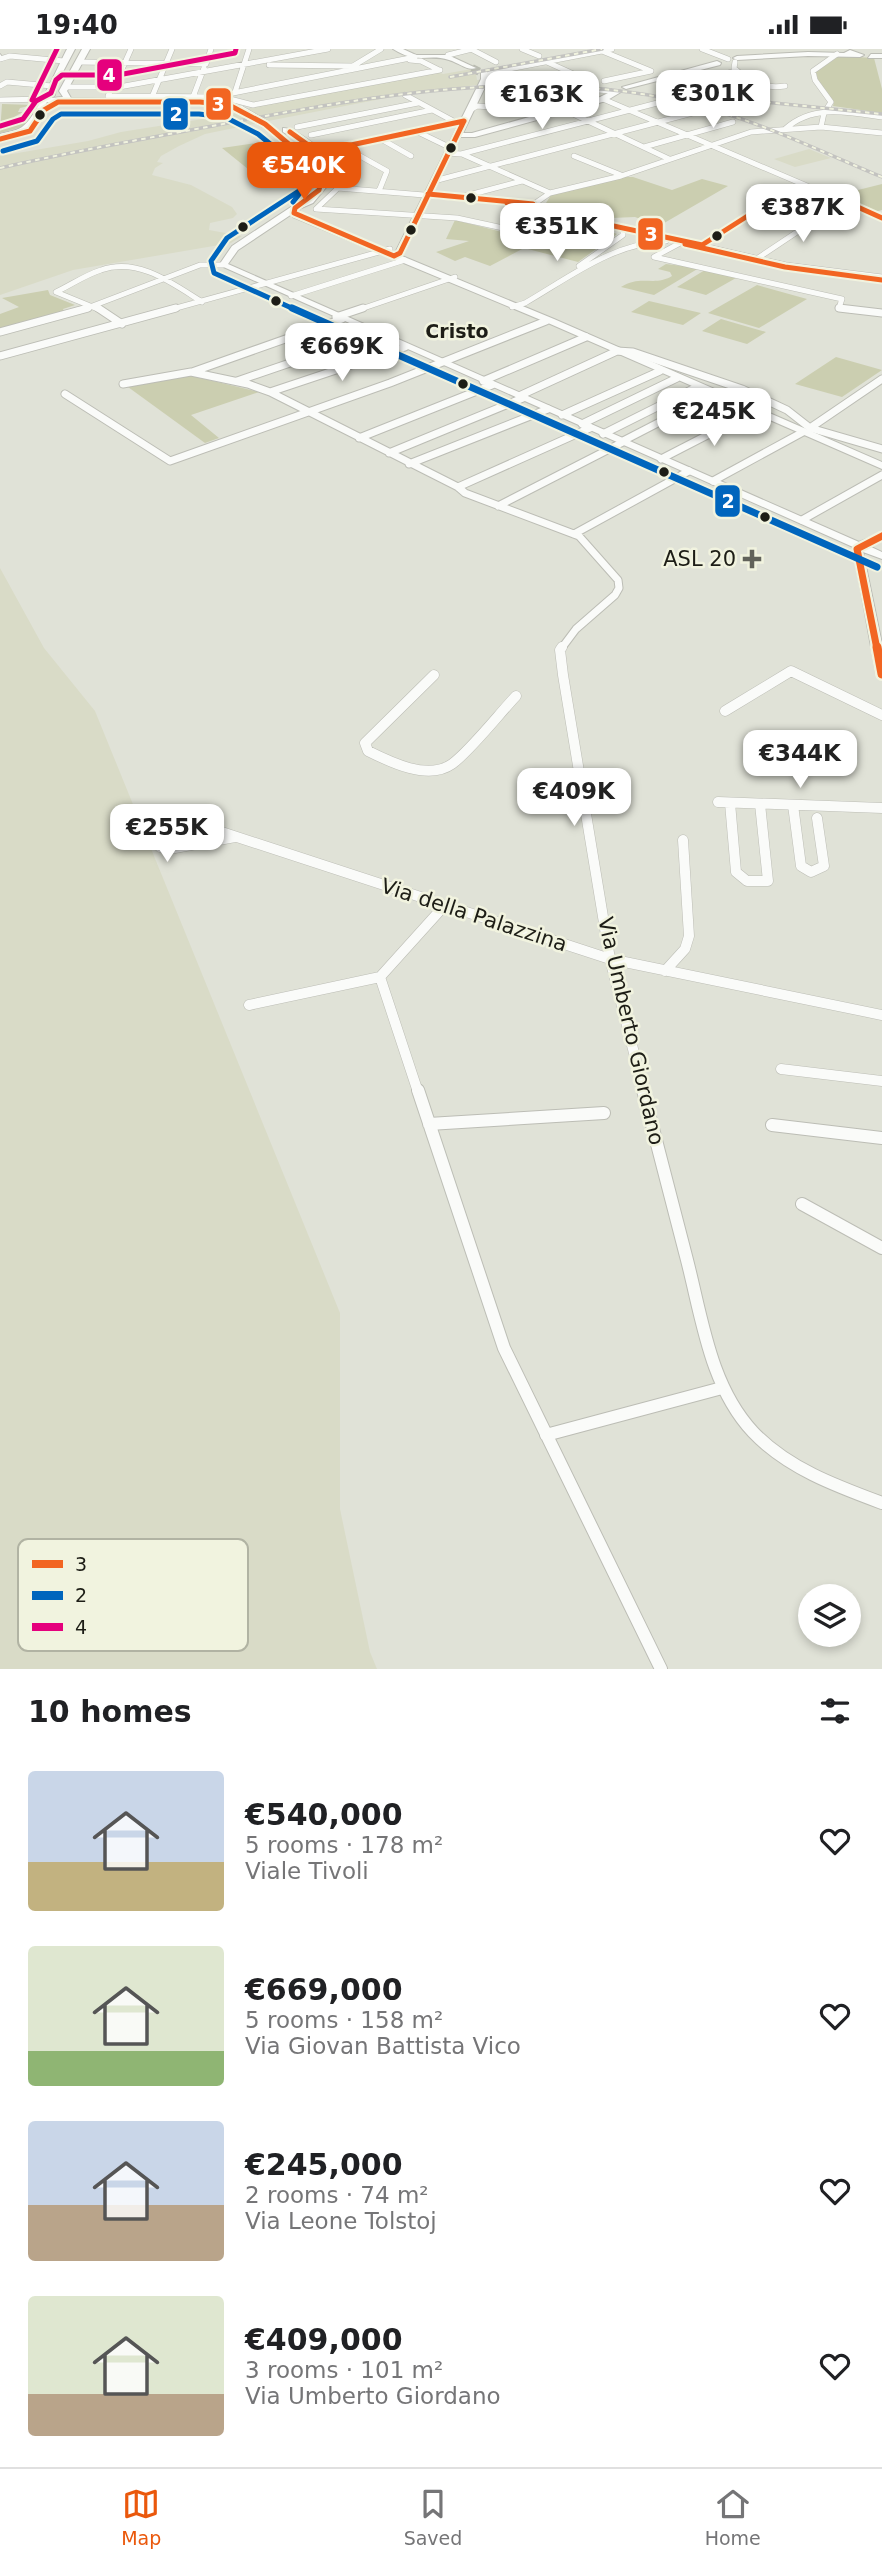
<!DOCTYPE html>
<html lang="en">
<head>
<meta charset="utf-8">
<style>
  body { margin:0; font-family:"DejaVu Sans",sans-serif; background:#f2f2f2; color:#202124; height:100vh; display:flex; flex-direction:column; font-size:26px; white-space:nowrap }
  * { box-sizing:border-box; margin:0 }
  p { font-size:23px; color:#757577 }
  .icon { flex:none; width:38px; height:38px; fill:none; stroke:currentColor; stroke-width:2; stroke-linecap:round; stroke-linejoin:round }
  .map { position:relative; height:1620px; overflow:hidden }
  .details { display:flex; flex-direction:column; background:#fff; flex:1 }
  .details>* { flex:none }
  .controls { position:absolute; left:798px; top:1535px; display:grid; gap:14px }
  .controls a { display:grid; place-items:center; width:63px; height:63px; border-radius:50%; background:#fff; box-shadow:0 4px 10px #0003; font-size:35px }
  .price { position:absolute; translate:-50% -60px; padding:0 16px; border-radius:14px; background:#fff; color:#222; font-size:23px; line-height:46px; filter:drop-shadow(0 2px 4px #0008) }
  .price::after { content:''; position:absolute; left:50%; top:42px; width:21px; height:16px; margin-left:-10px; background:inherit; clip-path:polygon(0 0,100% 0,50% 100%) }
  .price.active { background:#ea580c; color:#fff }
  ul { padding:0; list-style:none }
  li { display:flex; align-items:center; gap:21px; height:175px; padding:0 28px }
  li span { display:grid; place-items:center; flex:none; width:196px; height:140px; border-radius:7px; color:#555 }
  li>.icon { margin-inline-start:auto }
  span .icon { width:84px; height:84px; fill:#fffc; stroke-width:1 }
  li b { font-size:30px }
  h2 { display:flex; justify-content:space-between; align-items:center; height:84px; padding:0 28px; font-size:30px }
  .status { display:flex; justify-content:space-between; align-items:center; height:49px; padding:0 35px; background:#fff; direction:ltr }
  .status svg { height:19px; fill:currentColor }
  .tabs { display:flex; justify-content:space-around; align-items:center; height:98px; border-top:2px solid #e0e0e0; background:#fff; font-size:19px; color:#757577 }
  .tabs a { display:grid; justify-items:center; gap:4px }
  .tabs .active { color:#ea580c }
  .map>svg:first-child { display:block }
</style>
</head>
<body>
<div class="status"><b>19:40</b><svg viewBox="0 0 49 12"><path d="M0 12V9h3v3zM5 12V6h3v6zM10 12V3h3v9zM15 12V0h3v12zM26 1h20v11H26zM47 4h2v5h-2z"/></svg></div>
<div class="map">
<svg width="882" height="1620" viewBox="0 0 882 1620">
  <rect width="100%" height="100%" fill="#e0e2d7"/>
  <path fill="#d9dbc7" d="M472 20 481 24 476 25 477 31H480L477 36 401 46 258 74 205 85 179 97 161 107 157 113 163 114 155 119 152 126 191 136 232 158 237 165 233 169 210 174 209 181 242 187 231 194 73 221 0 246V107L88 92 121 83 228 66 258 56 436 22 443 25Z
    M809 100 831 109 795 118 774 110Z
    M0 519 44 599 95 662 340 1264V1460L370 1603 377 1620H0Z"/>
  <path fill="#cbceb0" d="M839 7 874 9 882 40V64L833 57 834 53 818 31 816 23Z
    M2 55 33 56 20 59 18 63H23L14 68 29 71 22 78 0 84Z
    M269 92 306 120 258 128 222 99Z
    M623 128H633L672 141 702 130 728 137 659 177 635 168 612 169 567 160 558 162 546 154 551 146Z
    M882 135V161L875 163 838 146Z
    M821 145 857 161 816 156H780Z
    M539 162 616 180 609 182 617 185 578 213 524 199 490 217 465 208 455 212 436 203 469 192 446 190 455 171 514 186 534 178 526 171Z
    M666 215 699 219 654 246 621 238C641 225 654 238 672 227L670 223 658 220Z
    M705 221 736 229 706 246 677 238Z
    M757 236 807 250 759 279 708 264Z
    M48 241 50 246 75 256 63 260 64 262 0 280V265L19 258 2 249Z
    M649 252 701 264 683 276 631 263Z
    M721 270 766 283 747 295 702 282Z
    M836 308 882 321 842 348 795 335Z
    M188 326 259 343 191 366 219 389 205 394 128 338Z"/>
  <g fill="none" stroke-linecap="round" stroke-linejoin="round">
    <path stroke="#b9bbb0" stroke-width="8" stroke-dasharray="8 4.5" stroke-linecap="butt" d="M472 19 484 25"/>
    <defs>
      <path id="street-far3" d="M471 0 496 13
        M522 0 539 7
        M702 0 728 10
        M602 2 651 22 604 32
        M448 6 472 0
        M0 10 10 7 64 12
        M410 11 421 12 439 21
        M79 13 206 15 211 0
        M547 13 589 32 574 33
        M735 13 734 19C749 33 764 40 785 37
        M269 16 352 17
        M353 17 381 0
        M489 31V25L493 23 612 0
        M0 37 7 33 52 37
        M66 38H119L328 0
        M112 38 108 47 222 48 253 56 440 21
        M114 38 131 0
        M687 39 693 32 737 22
        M524 42 669 110
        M526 42 561 38 610 42
        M235 43 249 0
        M223 46 415 8
        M405 46 455 73
        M152 48 172 0
        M193 48 204 19
        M603 50 882 169
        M0 51 45 50
        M470 61 477 57 557 63
        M297 78 418 54
        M821 78 824 64 831 53 815 31 813 22 837 5
        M785 80C813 55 848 63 882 68
        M418 83 451 99
        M311 86 432 61
        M381 90 411 107
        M344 98 387 122 379 142
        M644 98 733 73
        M318 103 464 72
        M448 104 461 105 665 52
        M462 105 550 144
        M574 107 621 126
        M434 132 704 61
        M338 139 534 155 522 169 503 179 457 169 316 160Z
        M465 147 522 132
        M534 155 550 144 621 127 751 83 821 78 882 84
        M534 155 554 163
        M550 162 786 216 882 228
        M680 194 654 208 842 250 839 259 852 261
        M701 197 757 161 819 142
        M758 209 833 159
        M579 217 623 186V181
        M56 243C71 236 85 226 101 221 138 208 172 234 202 253
        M56 243 100 261
        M291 247 405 211
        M512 258 525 254C570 228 613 194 666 192
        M82 261 200 216H223
        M169 261 390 200
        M358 261 455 228"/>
      <path id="street-far2" d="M98 259 122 275
        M839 259 882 264
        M336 268 363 259
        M0 283 88 259
        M0 307 176 259
        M192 323 342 270
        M237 332 375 285
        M483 332 586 288
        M123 335 191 323 248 335 270 343 458 438 465 444 579 487 618 531 619 539 615 546 576 580 561 600
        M270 343 405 298
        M65 345 170 412 390 334 546 272
        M519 347 617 302 633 303 742 340 787 361 810 379 882 400
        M562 366 660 322
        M582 375 677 329
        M810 379 882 330
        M603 385 697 338
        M359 389 492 336
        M621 393 714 345
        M389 404 523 349
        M661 410 754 362
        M409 415 548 360
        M713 432 803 383
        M458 438 590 379
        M498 457 623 393
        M802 471 882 426
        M574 485 689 422"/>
      <path id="street-far1" d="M562 598 560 601 563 626 610 910 644 1043
        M434 626 365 694 368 702C390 713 428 732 452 715 470 702 499 665 516 647
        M725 662 791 622 882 666
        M718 753 882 759
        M730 754 736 823 747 832H768L760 755
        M793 756 801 817 811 823 824 817 817 769
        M154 764 182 770 610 910 882 966
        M175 771 159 773 153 779 160 798 169 800 235 788
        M665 922 685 900 689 887 683 791
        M249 956 380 928
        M781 1020 882 1032
        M418 1043 380 928 444 857"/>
      <path id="street" d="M418 1041 504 1299 661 1620
        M643 1041C658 1098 672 1154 687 1211 702 1269 710 1337 753 1383 787 1419 836 1437 882 1454
        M429 1075 604 1064
        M772 1076 882 1089
        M802 1155 882 1199
        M546 1386 722 1339"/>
      <path id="secondary" d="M67 0H75L56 36 55 46 51 49 63 48 59 42 82 0H90L67 42 71 49 204 51 245 61 241 63 204 55 47 53 28 82 0 89V85C6 83 17 82 22 78 36 69 58 17 67 0Z
        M393 0H403L416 6H448L476 19C467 22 459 14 449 11 428 4 418 16 393 0Z
        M850 1 864 6 860 8 808 7 737 11 733 9 737 7 808 3 844 4Z
        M0 5 4 10 0 12Z
        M871 5H882V9H868Z
        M717 12 721 14 720 16 626 40 622 38Z
        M481 23H487L489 30 463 84H472L600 48 614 41 621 43 606 52 475 88H460L402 207 554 270 882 413V420L548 274 293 168 292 165 238 201 228 215 859 493 882 484V491L869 497 882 503V510L863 503 882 595V629L876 625 853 498 219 216 232 197 312 144 320 136 319 125 262 77 261 75 265 73 327 124 328 136 313 154 299 160 300 165 394 204 396 202 481 30Z
        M283 79C291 79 297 84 304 88 322 100 346 116 341 141L334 139C334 109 306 97 283 83Z"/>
    </defs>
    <use href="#street-far3" stroke="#bcbdb5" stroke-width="6"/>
    <use href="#street-far2" stroke="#bcbdb5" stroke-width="9"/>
    <use href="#street-far1" stroke="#bcbdb5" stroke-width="11"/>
    <use href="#street" stroke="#bcbdb5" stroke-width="14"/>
    <use href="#secondary" stroke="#bcbdb5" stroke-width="2"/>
    <use href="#street-far3" stroke="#fafbf9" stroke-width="5"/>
    <use href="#street-far2" stroke="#fafbf9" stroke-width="7"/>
    <use href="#street-far1" stroke="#fafbf9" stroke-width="10"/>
    <use href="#street" stroke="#fafbf9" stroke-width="12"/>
    <use href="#secondary" fill="#fafbf9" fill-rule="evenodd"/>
    <defs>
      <path id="rail" d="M450 28 602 0
        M677 44 882 65
        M0 119C74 102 149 89 223 75 376 46 530 18 684 53 753 69 817 101 882 128"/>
    </defs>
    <use href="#rail" stroke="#c3c3c0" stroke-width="3.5"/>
    <use href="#rail" stroke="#f1f3df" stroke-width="2" stroke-dasharray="4.5" stroke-linecap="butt"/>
    <defs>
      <path id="secondary-bridge" d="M241 61 265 75"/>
    </defs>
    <use href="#secondary-bridge" stroke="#bcbdb5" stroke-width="9" stroke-linecap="butt"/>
    <use href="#secondary-bridge" stroke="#fafbf9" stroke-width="8"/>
    <defs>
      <path id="bus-1-far2" d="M290 83 318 103 464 72
        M0 90 30 82 44 61 58 53H200L229 56 265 75 323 124 319 141 295 159 294 164 394 207 400 204 464 72
        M428 145 533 155
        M507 154 702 196 757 161 820 141 882 169
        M685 195 785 218 882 231"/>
      <path id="bus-1-far1" d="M877 600 857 500 882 487"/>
      <path id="bus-1" d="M877 598 882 625"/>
      <path id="bus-2-far1" d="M3 102 37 92 53 70 61 65H199L225 68 258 85 312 129 293 153
        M296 261 214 224 211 212 227 189 308 136"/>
      <path id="bus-2" d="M292 259 877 518"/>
      <path id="bus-3" d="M32 51 57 0
        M0 77 23 70 36 52 51 44 56 31 62 26H118L235 4 236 0"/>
    </defs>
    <use href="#bus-1-far2" stroke="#f1f3df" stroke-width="9"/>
    <use href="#bus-1-far1" stroke="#f1f3df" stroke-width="11"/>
    <use href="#bus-1" stroke="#f1f3df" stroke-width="14"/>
    <use href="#bus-2-far1" stroke="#f1f3df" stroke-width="9"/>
    <use href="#bus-2" stroke="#f1f3df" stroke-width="11"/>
    <use href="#bus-3" stroke="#f1f3df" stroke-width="9"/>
    <use href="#bus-1-far2" stroke="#f26522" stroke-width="5"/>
    <use href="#bus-1-far1" stroke="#f26522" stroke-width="7"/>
    <use href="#bus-1" stroke="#f26522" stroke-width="9"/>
    <use href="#bus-2-far1" stroke="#0065bd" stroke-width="5"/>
    <use href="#bus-2" stroke="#0065bd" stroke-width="7"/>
    <use href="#bus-3" stroke="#e5007d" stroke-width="5"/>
  </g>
  <g fill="#1d1d16" stroke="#f1f3df" stroke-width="2.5">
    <circle cx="40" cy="66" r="6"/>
    <circle cx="451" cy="99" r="6"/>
    <circle cx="471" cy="149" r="6"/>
    <circle cx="243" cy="178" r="6"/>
    <circle cx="411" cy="181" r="6"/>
    <circle cx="717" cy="187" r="6"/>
    <circle cx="276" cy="252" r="6"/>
    <circle cx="463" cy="335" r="6"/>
    <circle cx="664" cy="423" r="6"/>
    <circle cx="765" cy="468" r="6"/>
  </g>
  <path fill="#61625a" stroke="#f1f3df" stroke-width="2.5" d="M748.5 499.5h7v7h7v7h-7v7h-7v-7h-7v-7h7z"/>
  <g text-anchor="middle" stroke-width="5" stroke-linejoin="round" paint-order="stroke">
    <g font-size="19" font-weight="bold" fill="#1d1d16" stroke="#f1f3df">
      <text x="457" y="289">Cristo</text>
    </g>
    <g font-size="21" fill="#1d1d16" stroke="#f1f3df" text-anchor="end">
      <text x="736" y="517">ASL 20</text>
    </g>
    <g font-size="21" fill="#1d1d16" stroke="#f1f3df">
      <text transform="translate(474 866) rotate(18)" y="7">Via della Palazzina</text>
      <text transform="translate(631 982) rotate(77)" y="7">Via Umberto Giordano</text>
    </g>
  </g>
  <rect x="18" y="1490" width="230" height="112" rx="10" fill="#f1f3df" stroke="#b1b3a3" stroke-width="2"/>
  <rect x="32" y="1511" width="31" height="8" fill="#f26522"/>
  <rect x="32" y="1542" width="31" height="9" fill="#0065bd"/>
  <rect x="32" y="1574" width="31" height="8" fill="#e5007d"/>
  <g font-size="19" fill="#1d1d16">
    <text x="75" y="1522">3</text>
    <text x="75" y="1553">2</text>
    <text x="75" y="1585">4</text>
  </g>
  <g stroke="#f1f3df" stroke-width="2.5">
    <rect x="96" y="9" width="27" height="34" rx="7" fill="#e5007d"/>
    <rect x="205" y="38" width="27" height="34" rx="7" fill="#f26522"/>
    <rect x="162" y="48" width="27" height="34" rx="7" fill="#0065bd"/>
    <rect x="637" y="168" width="27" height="34" rx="7" fill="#f26522"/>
    <rect x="714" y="435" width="27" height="34" rx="7" fill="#0065bd"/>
  </g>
  <g font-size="19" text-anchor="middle" font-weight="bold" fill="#fff">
    <text x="109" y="33">4</text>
    <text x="218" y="62">3</text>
    <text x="176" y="72">2</text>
    <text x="651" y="192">3</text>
    <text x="728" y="459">2</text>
  </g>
</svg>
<div class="controls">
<a><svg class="icon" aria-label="layers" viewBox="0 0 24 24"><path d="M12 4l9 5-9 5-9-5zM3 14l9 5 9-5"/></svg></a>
</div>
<b class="price" style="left:713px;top:81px">€301K</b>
<b class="price" style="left:542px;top:82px">€163K</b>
<b class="price active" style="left:304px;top:153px">€540K</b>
<b class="price" style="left:803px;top:195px">€387K</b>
<b class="price" style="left:557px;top:214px">€351K</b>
<b class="price" style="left:342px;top:334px">€669K</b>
<b class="price" style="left:714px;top:399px">€245K</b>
<b class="price" style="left:800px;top:741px">€344K</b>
<b class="price" style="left:574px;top:779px">€409K</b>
<b class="price" style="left:167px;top:815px">€255K</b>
</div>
<section class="details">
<h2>10 homes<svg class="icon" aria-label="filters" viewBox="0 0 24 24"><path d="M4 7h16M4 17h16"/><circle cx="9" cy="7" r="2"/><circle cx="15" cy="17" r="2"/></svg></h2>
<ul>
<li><span style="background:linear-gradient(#c9d6e8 65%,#c2b280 0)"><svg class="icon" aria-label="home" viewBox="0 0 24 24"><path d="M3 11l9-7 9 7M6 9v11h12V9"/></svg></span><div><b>€540,000</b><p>5 rooms · 178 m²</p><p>Viale Tivoli</p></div><svg class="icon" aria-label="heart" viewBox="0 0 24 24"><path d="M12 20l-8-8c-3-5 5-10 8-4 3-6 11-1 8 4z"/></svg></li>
<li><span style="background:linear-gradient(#dfe7d0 75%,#8fb573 0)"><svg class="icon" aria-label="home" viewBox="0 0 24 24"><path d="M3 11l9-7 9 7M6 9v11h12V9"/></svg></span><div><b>€669,000</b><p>5 rooms · 158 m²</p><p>Via Giovan Battista Vico</p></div><svg class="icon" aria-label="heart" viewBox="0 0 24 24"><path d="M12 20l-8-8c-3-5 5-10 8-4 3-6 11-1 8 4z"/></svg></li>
<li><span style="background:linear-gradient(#c9d6e8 60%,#b9a48a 0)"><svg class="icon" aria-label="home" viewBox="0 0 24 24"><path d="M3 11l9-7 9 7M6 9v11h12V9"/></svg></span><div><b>€245,000</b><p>2 rooms · 74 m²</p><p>Via Leone Tolstoj</p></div><svg class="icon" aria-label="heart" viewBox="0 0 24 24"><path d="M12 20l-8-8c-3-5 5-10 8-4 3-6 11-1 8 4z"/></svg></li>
<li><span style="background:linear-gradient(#dfe7d0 70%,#b9a48a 0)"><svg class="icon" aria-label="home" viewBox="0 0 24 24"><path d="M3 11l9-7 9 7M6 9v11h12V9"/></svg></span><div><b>€409,000</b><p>3 rooms · 101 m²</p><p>Via Umberto Giordano</p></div><svg class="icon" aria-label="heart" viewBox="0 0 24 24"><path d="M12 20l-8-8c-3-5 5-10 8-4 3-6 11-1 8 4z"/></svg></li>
</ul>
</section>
<nav class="tabs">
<a class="active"><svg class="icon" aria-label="map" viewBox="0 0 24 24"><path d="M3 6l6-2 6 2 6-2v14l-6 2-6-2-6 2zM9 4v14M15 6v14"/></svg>Map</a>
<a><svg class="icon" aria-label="saved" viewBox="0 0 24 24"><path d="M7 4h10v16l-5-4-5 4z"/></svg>Saved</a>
<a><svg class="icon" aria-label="home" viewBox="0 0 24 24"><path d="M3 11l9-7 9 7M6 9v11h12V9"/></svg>Home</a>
</nav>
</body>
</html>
